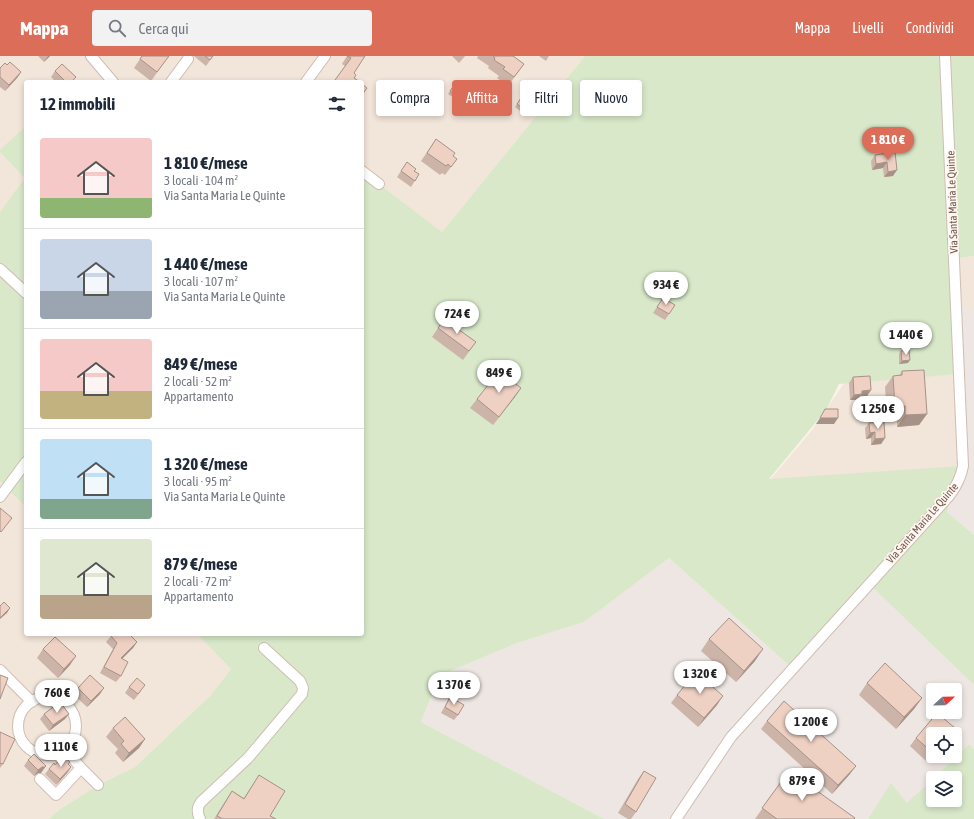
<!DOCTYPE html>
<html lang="it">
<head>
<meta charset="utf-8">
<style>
  body { margin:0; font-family:"Asap Condensed",sans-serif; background:#f2f2f3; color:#1f2937; height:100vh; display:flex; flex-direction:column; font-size:15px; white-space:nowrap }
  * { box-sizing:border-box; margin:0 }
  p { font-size:13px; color:#747a83 }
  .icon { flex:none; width:22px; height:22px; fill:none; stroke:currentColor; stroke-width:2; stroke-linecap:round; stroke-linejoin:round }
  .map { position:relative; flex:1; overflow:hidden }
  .side { position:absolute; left:24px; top:24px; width:340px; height:556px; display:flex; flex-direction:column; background:#fff; border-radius:4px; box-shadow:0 2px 6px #0003 }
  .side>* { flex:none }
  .hud { position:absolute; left:376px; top:24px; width:380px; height:36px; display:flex; gap:8px }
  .needle { width:26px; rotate:68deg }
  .fabs { position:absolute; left:926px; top:627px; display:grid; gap:8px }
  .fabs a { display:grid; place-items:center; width:36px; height:36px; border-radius:4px; background:#fff; box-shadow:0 2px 6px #0003; font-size:20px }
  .price { position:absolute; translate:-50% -34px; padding:0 9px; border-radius:14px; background:#fff; color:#222; font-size:13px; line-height:26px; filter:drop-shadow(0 1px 2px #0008) }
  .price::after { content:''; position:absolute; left:50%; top:24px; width:12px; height:9px; margin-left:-6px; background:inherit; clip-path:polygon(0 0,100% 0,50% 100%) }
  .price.on { background:#db6d59; color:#fff }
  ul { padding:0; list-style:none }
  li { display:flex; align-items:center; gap:12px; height:100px; padding:0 16px }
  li+li { border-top:1px solid #e0e1e3 }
  li span { display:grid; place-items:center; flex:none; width:112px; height:80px; border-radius:4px; color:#555 }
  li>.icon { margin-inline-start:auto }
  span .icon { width:48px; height:48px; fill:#fffc; stroke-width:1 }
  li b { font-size:17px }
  h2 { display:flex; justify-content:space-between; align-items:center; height:48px; padding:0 16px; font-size:17px }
  .chip { padding:0 14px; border-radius:4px; background:#fff; box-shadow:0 2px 6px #0003; font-size:14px; line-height:36px }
  .chip.on { background:#db6d59; color:#fff }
  header { display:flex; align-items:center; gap:24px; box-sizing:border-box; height:56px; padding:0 20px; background:#db6d59; color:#fff }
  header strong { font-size:19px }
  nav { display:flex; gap:22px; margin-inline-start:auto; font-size:14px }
  .search { width:280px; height:36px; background:#f2f2f3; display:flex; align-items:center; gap:10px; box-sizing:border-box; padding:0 14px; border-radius:4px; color:#747a83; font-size:15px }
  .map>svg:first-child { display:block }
</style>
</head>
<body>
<header>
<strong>Mappa</strong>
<div class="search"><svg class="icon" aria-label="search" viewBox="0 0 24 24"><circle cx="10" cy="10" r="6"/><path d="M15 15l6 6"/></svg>Cerca qui</div>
<nav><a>Mappa</a><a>Livelli</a><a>Condividi</a></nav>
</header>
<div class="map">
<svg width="974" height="763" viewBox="0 0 974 763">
  <rect width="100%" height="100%" fill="#fbf3ea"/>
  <path fill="#f2e5d9" d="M0 0H585L442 176 362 115V26H26V578H197L231 613 211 639 135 711 98 729 59 754 49 763H0Z
    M974 200V253L954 255 951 203Z
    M958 318 963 413 769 425 812 374 845 326Z"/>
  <path fill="#ede6e2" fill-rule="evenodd" d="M974 253V479L947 456 963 413 954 255Z
    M669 502 792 612 869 528 974 629V693L969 688 907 748 891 728 868 763H604L421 666 439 620 517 587 584 566ZM933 634H955V656H933ZM933 678H955V700H933Z"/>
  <path fill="#d8e8c9" d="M585 0H974V200L951 203 958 318 839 328 826 354 769 423 963 410 947 456 974 479V629L869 528 792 612 669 502 584 566 517 587 439 620 421 666 604 763H49L59 754 98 729 135 711 211 639 231 613 197 578H362V115L442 176Z
    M26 70V451L0 425V156L25 122 0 96V94Z
    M969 688 974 693V763H868L891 727 907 747 933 723V744H955V722H934Z"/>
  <path fill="#bfe1e4" stroke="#a6d1d5" d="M882 350 883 364 875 365 874 351Z"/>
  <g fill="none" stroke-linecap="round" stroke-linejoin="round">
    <defs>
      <path id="minor" d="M91 0 113 26
        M171 26 188 3
        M306 26 325 0
        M362 115 379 128
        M0 213 26 237
        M0 441 26 406
        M0 614 32 646
        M18 670a29 29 0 1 1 58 0a29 29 0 1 1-58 0Z
        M65 693 81 712 98 729
        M40 723 56 739 81 712
        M200 763C197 757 197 751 201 746L248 702 302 638 303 632 300 625 264 592
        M676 763 731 681 949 440C956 431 961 422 963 410L945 0"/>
    </defs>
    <use href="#minor" stroke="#cfbdb3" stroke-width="12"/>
    <use href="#minor" stroke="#fff" stroke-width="10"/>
  </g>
  <path fill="#cdb4a8" d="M38 0H50L44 6Z
    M142 0H169L151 25 134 12Z
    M194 0H213L206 10Z
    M347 0H365L354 17V22L360 26H334L345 10 342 8Z
    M452 0H465L459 7Z
    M478 0H513L524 8 508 30 497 22 499 20 488 12 489 10 477 2Z
    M539 0H549L546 5Z
    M7 9 21 16 17 22 5 35 0 31V12Z
    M55 15 73 26H56L51 21Z
    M456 27 463 32 456 43 448 38Z
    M521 42 531 49 524 58 515 51Z
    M436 83 453 100 457 103 445 119 442 117 440 119 421 105Z
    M895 96 893 120 884 121 883 112 872 114 871 105 875 99Z
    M407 106 414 115 419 118 411 131 397 121Z
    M663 242 669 258 665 264 653 257Z
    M444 263 476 286 463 304 432 281Z
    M901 295 908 307 899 308V298Z
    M902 315 927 358 919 369 897 371V362H887L885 331 893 320H899Z
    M853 321 871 334 867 340H860L858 344H850L849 327Z
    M521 332 493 369 470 352 477 343Z
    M869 367 885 382 881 388 871 389V382L866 383 865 372Z
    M111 580 137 586 133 592 122 602 121 620 116 626 100 617 113 593 106 586Z
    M709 583 755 605 736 626 701 595Z
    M43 593 70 609 58 622 37 602Z
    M867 627 922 642 914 653 896 673 859 639Z
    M129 631 141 635 134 644 125 637Z
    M78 632 100 638 87 651 73 638Z
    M677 639 717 649 698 671 671 647Z
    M450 641 458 659 454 664 441 657Z
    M44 658H69L65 663 49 675 40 663Z
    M767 665 850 718 832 738 761 673Z
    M113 672 145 683 139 692 123 706 115 697 118 693 106 681Z
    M955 672 951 678H933V699L927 706 910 690 916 682Z
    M0 676 3 708 0 712Z
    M28 704 41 717H38L34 720 24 710Z
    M70 706 68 709 71 711 67 717 56 729 45 718 49 713 55 709Z
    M644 715 636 756 631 763H628L618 757 638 723Z
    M789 715 854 763H755Z
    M259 719 270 760 276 763H214L224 747 232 735 244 742Z"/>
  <path fill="#a79288" d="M48 0H50L44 6Z
    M21 16 17 22 5 35 9 29Z
    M887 106 883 112 872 114 876 108Z
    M897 114 893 120 884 121 888 116Z
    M910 304 908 307 899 308 902 305Z
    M521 332 515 341 493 369 499 361Z
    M871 334 867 340H860L858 344H850L854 339 862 335Z
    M905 350 897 362H887L895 351Z
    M927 358 919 369 897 371 905 359Z
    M820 362H838L834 368H816Z
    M875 376 871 382 866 383 870 377Z
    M885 382 881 388 871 389 875 383Z
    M10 552 7 557 0 563V562Z
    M137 586 133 592 117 608 121 602Z
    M763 593 755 605 736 626 744 615Z
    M76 600 70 609 58 622 64 613Z
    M104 632 100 638 87 651 91 645Z
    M723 640 717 649 698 671 704 662Z
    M922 642 914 653 896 673 904 661Z
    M69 658 65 663 49 675 53 669Z
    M145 683 139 692 123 706 129 697Z
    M46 710 41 717H38L34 720 38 714 42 711Z
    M856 710 850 718 832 738 838 729Z
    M71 711 67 717 56 729 60 723Z"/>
  <path fill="#eed1c3" stroke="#a79288" d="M142 0H169L157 16 140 3Z
    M205 0H213L210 4Z
    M347 0H365L354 17 356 19 354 22 360 26H338L335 24 351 2Z
    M493 0H513L524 8 514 21 503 13 505 11 494 4 495 2Z
    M10 6 21 16 9 29 0 21V12L5 7 7 9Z
    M62 8 76 21 71 26H66L55 15Z
    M456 27 463 32 458 40 450 35Z
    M362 28 367 32 362 39Z
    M521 42 531 49 527 55 517 48Z
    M436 83 455 97 453 100 457 103 451 111 448 108 446 110 427 97Z
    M895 96 897 114 888 116 887 106 876 108 875 99Z
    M407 106 416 113 414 115 419 118 415 125 401 115Z
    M663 242 675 249 669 258 657 251Z
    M444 263 476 286 469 295 438 272Z
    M909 294 910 304 902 305 901 295Z
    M924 314 927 358 905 359V350L895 351 893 320 902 319V315Z
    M499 315 521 332 499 361 477 343Z
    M870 320 871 334 862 335V338L854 339 853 321Z
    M825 353H838V362H820Z
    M884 366 885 382 875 383V376L870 377 869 367Z
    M0 452 12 462 1 476 0 475Z
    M4 546 10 552 0 562V550Z
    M729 562 763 593 744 615 709 583Z
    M113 578H129L137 586 121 602 128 606 121 620 104 611 117 587 111 580Z
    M55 581 76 600 64 613 43 593Z
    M885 607 922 642 904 661 867 627Z
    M696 616 723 640 704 662 677 639Z
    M0 619 8 622 0 643Z
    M90 619 104 632 91 645 78 632Z
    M137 622 145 629 138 638 129 631Z
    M450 641 464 649 458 659 445 651Z
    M784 645 856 710 838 729 767 665Z
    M60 646 69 658 53 669 44 658Z
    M937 657 955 672 950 678H933V697L916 682Z
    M125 661 145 683 129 697 121 688 124 685 113 672Z
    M0 676 15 683 3 708 0 707Z
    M34 698 46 710 45 711H42L38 714 28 704Z
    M63 700 70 706 68 708 71 711 60 723 49 713 54 707 55 709Z
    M644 715 656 722 636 756 625 748Z
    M789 715 855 762 854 763H777L762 752Z
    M259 719 285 735 270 760 276 763H223L217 760 232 735 244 743Z"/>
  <g text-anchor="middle" stroke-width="3.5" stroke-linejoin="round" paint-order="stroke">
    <g font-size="11" fill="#74594f" stroke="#fef7f0">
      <text transform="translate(952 146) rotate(-92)" y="4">Via Santa Maria Le Quinte</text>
      <text transform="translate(922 467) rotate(-49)" y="4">Via Santa Maria Le Quinte</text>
    </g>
  </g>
</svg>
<div class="fabs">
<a><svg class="needle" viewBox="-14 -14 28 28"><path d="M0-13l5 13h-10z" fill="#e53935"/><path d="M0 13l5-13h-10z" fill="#747a83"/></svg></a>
<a><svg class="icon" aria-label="locate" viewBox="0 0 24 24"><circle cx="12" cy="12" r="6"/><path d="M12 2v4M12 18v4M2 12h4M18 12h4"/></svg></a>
<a><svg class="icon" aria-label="layers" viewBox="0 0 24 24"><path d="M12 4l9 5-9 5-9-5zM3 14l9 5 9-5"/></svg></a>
</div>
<b class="price on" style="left:888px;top:105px">1 810 €</b>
<b class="price" style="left:666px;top:250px">934 €</b>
<b class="price" style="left:457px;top:279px">724 €</b>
<b class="price" style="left:906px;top:300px">1 440 €</b>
<b class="price" style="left:499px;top:338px">849 €</b>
<b class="price" style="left:878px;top:374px">1 250 €</b>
<b class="price" style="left:700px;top:639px">1 320 €</b>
<b class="price" style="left:454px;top:650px">1 370 €</b>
<b class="price" style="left:57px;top:658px">760 €</b>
<b class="price" style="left:811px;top:687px">1 200 €</b>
<b class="price" style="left:61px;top:712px">1 110 €</b>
<b class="price" style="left:802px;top:746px">879 €</b>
<div class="hud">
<a class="chip">Compra</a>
<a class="chip on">Affitta</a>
<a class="chip">Filtri</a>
<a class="chip">Nuovo</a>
</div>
<section class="side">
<h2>12 immobili<svg class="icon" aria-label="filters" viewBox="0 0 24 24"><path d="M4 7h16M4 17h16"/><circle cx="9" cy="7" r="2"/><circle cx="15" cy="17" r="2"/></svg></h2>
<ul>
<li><span style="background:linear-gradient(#f6c9c9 75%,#8fb573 0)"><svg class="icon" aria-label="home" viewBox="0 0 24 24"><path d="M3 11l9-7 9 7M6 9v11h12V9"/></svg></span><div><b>1 810 €/mese</b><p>3 locali · 104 m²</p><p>Via Santa Maria Le Quinte</p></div></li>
<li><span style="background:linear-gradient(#c9d6e8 65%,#9aa5b1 0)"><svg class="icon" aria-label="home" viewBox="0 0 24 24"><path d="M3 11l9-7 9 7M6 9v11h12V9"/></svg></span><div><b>1 440 €/mese</b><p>3 locali · 107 m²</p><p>Via Santa Maria Le Quinte</p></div></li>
<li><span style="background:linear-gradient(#f6c9c9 65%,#c2b280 0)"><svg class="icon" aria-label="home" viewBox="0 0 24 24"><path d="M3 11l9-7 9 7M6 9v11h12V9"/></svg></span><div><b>849 €/mese</b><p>2 locali · 52 m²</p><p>Appartamento</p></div></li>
<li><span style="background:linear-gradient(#bfe0f5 75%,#7fa58c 0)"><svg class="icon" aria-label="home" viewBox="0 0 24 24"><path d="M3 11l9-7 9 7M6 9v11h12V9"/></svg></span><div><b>1 320 €/mese</b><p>3 locali · 95 m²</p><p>Via Santa Maria Le Quinte</p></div></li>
<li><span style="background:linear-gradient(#dfe7d0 70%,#b9a48a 0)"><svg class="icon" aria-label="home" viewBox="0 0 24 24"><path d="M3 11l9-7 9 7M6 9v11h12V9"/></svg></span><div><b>879 €/mese</b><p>2 locali · 72 m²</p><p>Appartamento</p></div></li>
</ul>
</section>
</div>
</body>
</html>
